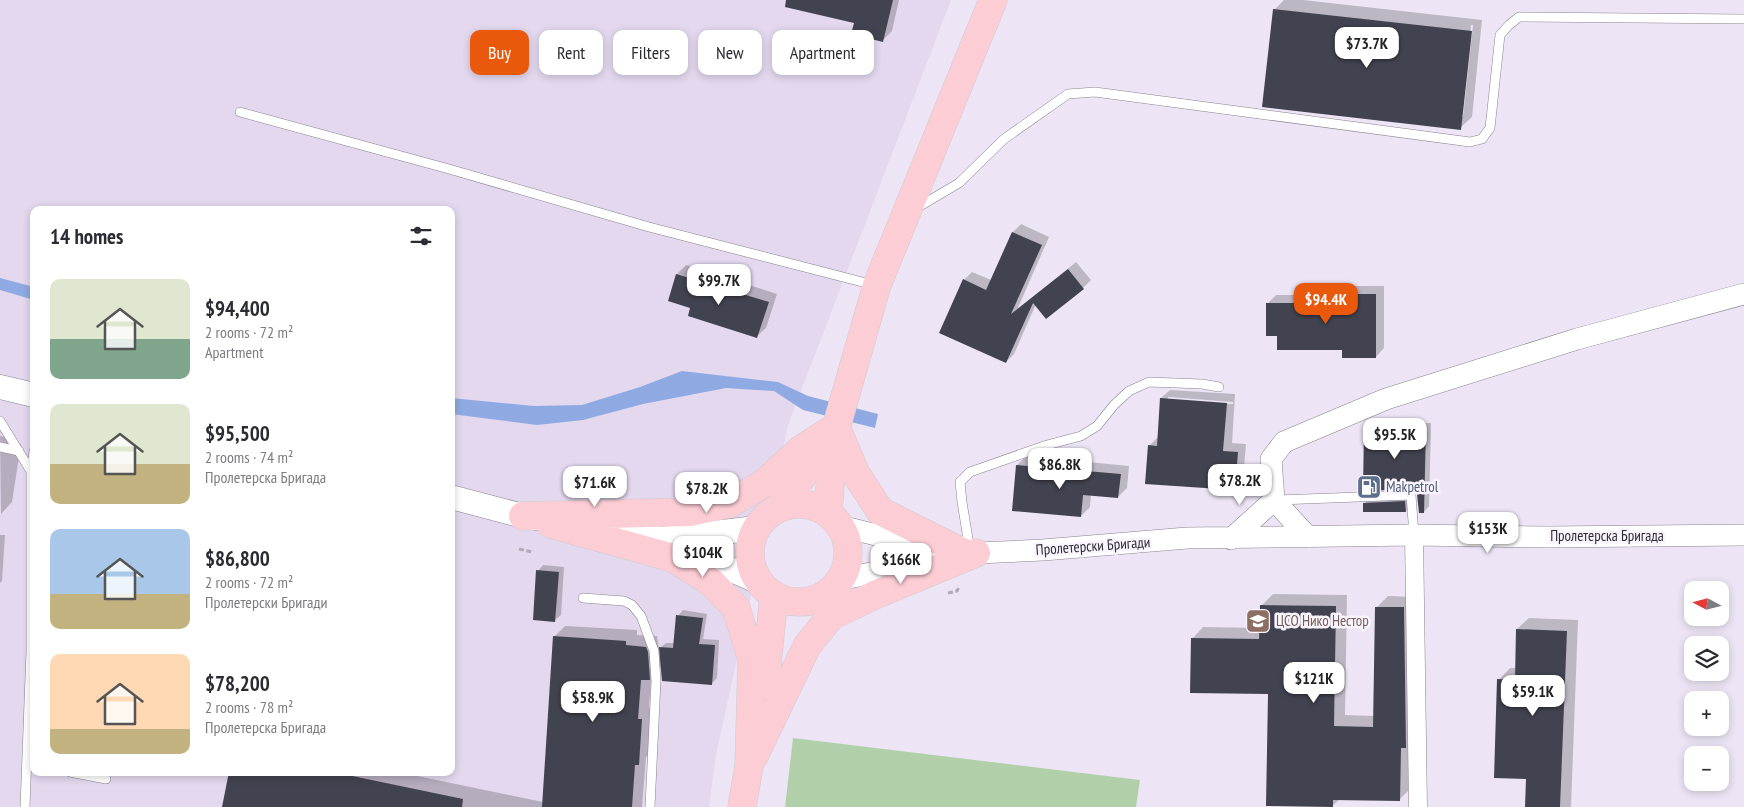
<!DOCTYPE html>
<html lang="en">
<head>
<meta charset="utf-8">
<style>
  body { margin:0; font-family:"PT Sans Narrow",sans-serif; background:#f2f2f3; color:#2b2b33; height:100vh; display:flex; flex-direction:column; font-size:19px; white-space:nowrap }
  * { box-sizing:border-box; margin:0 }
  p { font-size:16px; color:#7c7c81 }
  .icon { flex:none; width:28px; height:28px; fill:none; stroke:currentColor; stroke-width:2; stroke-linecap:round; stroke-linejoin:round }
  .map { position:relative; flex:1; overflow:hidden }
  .panel { position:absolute; left:30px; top:206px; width:425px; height:570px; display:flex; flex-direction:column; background:#fff; border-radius:10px; box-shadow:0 2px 8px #0003 }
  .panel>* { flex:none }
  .guide { position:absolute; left:470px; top:30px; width:475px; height:45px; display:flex; gap:10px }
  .needle { width:32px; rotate:277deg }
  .controls { position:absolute; left:1684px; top:581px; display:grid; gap:10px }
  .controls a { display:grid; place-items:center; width:45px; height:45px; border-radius:10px; background:#fff; box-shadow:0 2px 8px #0003; font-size:25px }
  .price { position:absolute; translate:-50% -42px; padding:0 11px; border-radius:10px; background:#fff; color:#222; font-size:16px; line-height:32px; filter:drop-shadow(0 1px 2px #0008) }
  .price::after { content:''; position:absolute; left:50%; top:30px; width:15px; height:11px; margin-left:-8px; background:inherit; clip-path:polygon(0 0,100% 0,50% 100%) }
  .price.selected { background:#ea580c; color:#fff }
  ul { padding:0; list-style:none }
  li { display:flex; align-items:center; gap:15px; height:125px; padding:0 20px }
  li span { display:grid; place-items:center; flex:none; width:140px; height:100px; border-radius:10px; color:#555 }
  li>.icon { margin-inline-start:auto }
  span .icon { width:60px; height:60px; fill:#fffc; stroke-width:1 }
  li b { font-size:21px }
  h2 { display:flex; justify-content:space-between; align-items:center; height:60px; padding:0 20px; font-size:21px }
  .tag { padding:0 18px; border-radius:10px; background:#fff; box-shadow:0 2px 8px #0003; font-size:18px; line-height:45px }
  .tag.selected { background:#ea580c; color:#fff }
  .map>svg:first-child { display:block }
</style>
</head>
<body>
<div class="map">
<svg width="1744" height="807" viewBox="0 0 1744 807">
  <rect width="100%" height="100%" fill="#ede5f5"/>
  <path fill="#e3d8ee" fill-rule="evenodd" d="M0 0H951L788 425 716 755 709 807H0ZM34 210H451V772H34Z"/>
  <path fill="#b1d0aa" d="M793 738 1140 780 1136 807H785Z"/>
  <path fill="#8faae2" d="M0 278 34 287V300L0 290Z
    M682 371 778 382 808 396 878 414 875 428 803 410 774 391 726 388 643 404 583 420 537 425 451 414V398L534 406 582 405 640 387Z"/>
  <path fill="#0003" fill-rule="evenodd" d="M819 0H899L892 31 883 40Z
    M1284 0H1303L1482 20 1472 117 1460 128 1274 10ZM1471 25H1473L1463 117H1461Z
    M1021 224 1049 237 1017 310 1076 262 1091 280 1083 288 1036 304 1014 354 1006 362 964 280 972 272 991 280 1013 232Z
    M686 265 777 294 766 328 757 336 692 308 669 301 677 274Z
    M1320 286H1384V348L1376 357 1278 334 1267 304 1276 295H1311Z
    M1170 390 1235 394 1232 443 1246 444 1243 480 1235 489 1149 446 1159 436 1161 398ZM1168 397 1233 402V404L1168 400Z
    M1371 422 1431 423 1429 506 1424 512 1418 494 1365 427Z
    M0 436 6 437 10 442 21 444 12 502 1 514Z
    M1026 456 1129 466 1127 488 1118 497 1091 495 1090 507 1081 516 1017 465Z
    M1407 499 1408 509 1406 511 1364 504 1367 501Z
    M0 535H5L2 581 0 583Z
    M543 565 564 567 561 615 555 620 538 571Z
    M1273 594 1347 595 1345 715 1375 716 1376 608 1388 596 1415 597 1411 788 1399 800 1340 799 1332 806 1269 693 1192 639 1203 627 1261 628V606Z
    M683 610 707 614 703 639 719 640 717 678 712 683 662 666 651 678 649 708H653L650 753 646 757 642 807H223L230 772H398L543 802 554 637 565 626 637 630V635L657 636 659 649 666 643H674L678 616Z
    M1529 618 1578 620 1571 807H1526L1527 778 1499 680 1510 668H1516L1517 629Z"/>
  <path fill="#424350" d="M786 0H893L883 42 851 34 854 23 785 7Z
    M1273 9 1472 31 1461 130 1262 107Z
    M1012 232 1042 245 1011 314 1068 269 1084 289 1046 319 1033 303 1006 363 939 333 963 279 986 290Z
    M676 274 769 302 757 338 688 316 690 308 668 301Z
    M1310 294H1376V358H1342V350H1277V336H1266V303H1310Z
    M1160 398 1227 403 1223 451 1238 452 1235 490 1145 484 1148 445 1157 446Z
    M1364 426 1426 428 1424 513H1419L1417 494 1413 489 1363 491Z
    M1016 465 1121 474 1118 498 1083 495 1081 517 1012 511Z
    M1405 501 1406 512H1363V503Z
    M536 570 559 572 555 622 533 620Z
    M1260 605 1336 606 1334 726 1373 727 1375 607H1404L1406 748H1401L1400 801 1333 800V807L1266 806 1268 694 1190 693 1191 638 1259 639Z
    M676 615 703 618 699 644 715 645 712 685 662 681 659 647 673 648Z
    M1516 629 1567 631 1560 807H1525L1526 779 1494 778 1497 679 1515 680Z
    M553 636 626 641V645L646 647 648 652 650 680H641L638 719H642L639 765H635L632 807H542Z
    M229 772H333L463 799 462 807H222Z"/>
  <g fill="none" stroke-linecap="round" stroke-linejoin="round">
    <defs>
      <path id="service" d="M240 112 449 169 649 227 874 285
        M915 209 959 183 1004 139 1068 94 1095 92 1470 142 1482 139 1490 128 1500 35 1509 25 1519 17 1744 19
        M0 421 32 473
        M0 447 19 451
        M1278 500 1411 495 1414 535
        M970 551 962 502 960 482 970 472 1047 445 1081 436 1097 426 1114 405 1129 391 1149 382 1202 384 1219 387
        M583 598 624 601 632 605 641 616 654 651 656 681 650 807
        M70 772 106 779
        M25 807 31 651V473L34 451"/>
      <path id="minor" d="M1414 535 1418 807"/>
      <path id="tertiary" d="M840 526 945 552
        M1308 537 1274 500 1271 459 1284 442 1386 399 1577 339 1744 294
        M1231 539 1274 500
        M840 580 955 554 1043 550 1187 538 1414 535 1548 537 1744 535"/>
      <path id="secondary" d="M0 387 34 395
        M451 497 523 516 542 519
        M614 531 662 539 759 582
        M664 539 756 528"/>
      <path id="primary" d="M750 553a49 49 0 1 1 98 0a49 49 0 1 1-98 0Z
        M780 507 831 438
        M828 513 834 435 877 285 993 0
        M523 516 690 512 731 503 766 482 800 450 836 427 856 474 880 511 966 554
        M551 524 673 558 711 582 736 608 752 659 749 766
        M765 685 774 595
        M754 756 807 646 831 616 877 594 976 553
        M742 807 749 766 754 749"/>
    </defs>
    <use href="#service" stroke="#898290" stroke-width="10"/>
    <use href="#minor" stroke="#898290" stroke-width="19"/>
    <use href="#tertiary" stroke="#898290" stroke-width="22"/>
    <use href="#secondary" stroke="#898290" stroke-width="25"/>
    <use href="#primary" stroke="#cdccce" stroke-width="29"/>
    <path stroke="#b0aab7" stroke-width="3" stroke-dasharray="5 2.5" stroke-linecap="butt" d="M519 549 532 552
      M948 593 957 591 959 587"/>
    <use href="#service" stroke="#fff" stroke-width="9"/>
    <use href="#minor" stroke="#fff" stroke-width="18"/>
    <use href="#tertiary" stroke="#fff" stroke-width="21"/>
    <use href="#secondary" stroke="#fff" stroke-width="24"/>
    <use href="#primary" stroke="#fdcdd6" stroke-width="28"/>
  </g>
  <defs>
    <symbol id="fuel-square" viewBox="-11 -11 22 22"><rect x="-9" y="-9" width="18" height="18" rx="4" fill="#5c6f8a" stroke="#f9f4fe"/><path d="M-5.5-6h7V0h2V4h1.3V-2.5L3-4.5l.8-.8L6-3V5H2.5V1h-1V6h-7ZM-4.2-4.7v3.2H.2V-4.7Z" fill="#fff"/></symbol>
    <symbol id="school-square" viewBox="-11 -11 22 22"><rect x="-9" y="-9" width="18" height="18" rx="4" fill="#8d6e63" stroke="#f9f4fe"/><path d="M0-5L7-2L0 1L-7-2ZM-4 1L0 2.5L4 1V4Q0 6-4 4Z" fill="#fff"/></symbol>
  </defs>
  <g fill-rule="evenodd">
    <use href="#fuel-square" x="1355" y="473" width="28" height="28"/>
    <use href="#school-square" x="1244" y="607" width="28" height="28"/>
  </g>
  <g text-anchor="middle" stroke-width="5" stroke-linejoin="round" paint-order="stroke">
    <g font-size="15" fill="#4e5e75" stroke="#f9f4fe" text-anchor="start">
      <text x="1386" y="492">Makpetrol</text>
    </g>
    <g font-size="15" fill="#2e2b31" stroke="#f9f4fe">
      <text x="1607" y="541">Пролетерска Бригада</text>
      <text transform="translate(1093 546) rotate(-4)" y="5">Пролетерски Бригади</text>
    </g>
    <g font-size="15" fill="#785e54" stroke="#f9f4fe" text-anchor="start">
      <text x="1276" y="626">ЦСО Нико Нестор</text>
    </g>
  </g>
</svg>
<div class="controls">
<a><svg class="needle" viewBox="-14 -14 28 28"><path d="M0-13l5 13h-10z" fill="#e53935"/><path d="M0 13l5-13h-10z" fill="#7c7c81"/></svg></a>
<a><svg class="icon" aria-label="layers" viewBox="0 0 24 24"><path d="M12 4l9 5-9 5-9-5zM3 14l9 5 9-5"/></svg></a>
<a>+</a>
<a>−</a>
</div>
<b class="price" style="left:1367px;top:69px">$73.7K</b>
<b class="price" style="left:719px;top:306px">$99.7K</b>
<b class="price selected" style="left:1326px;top:325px">$94.4K</b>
<b class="price" style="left:1395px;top:460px">$95.5K</b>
<b class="price" style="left:1060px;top:490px">$86.8K</b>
<b class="price" style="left:1240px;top:506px">$78.2K</b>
<b class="price" style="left:595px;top:508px">$71.6K</b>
<b class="price" style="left:707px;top:514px">$78.2K</b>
<b class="price" style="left:1488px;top:554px">$153K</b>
<b class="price" style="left:703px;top:578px">$104K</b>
<b class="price" style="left:901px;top:585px">$166K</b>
<b class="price" style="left:1314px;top:704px">$121K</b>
<b class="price" style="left:1533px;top:717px">$59.1K</b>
<b class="price" style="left:593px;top:723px">$58.9K</b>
<div class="guide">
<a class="tag selected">Buy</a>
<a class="tag">Rent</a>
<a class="tag">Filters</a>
<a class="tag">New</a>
<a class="tag">Apartment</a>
</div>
<section class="panel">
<h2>14 homes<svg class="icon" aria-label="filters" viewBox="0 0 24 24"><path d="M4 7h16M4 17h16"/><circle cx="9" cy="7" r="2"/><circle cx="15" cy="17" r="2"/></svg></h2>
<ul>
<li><span style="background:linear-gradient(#dfe7d0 60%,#7fa58c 0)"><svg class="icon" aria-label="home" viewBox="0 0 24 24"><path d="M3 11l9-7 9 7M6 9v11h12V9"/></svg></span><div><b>$94,400</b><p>2 rooms · 72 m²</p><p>Apartment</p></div></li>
<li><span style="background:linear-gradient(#dfe7d0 60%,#c2b280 0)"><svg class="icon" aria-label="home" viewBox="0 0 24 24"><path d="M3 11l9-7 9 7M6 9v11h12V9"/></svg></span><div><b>$95,500</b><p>2 rooms · 74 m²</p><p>Пролетерска Бригада</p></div></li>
<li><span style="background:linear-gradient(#a9c7e8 65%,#c2b280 0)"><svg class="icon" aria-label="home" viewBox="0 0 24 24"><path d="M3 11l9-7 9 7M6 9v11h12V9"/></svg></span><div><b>$86,800</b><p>2 rooms · 72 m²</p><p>Пролетерски Бригади</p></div></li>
<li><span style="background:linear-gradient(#ffd9b3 75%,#c2b280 0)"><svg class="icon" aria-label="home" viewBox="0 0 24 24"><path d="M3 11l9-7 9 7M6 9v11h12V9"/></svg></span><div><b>$78,200</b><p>2 rooms · 78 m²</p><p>Пролетерска Бригада</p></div></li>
</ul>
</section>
</div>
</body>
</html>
